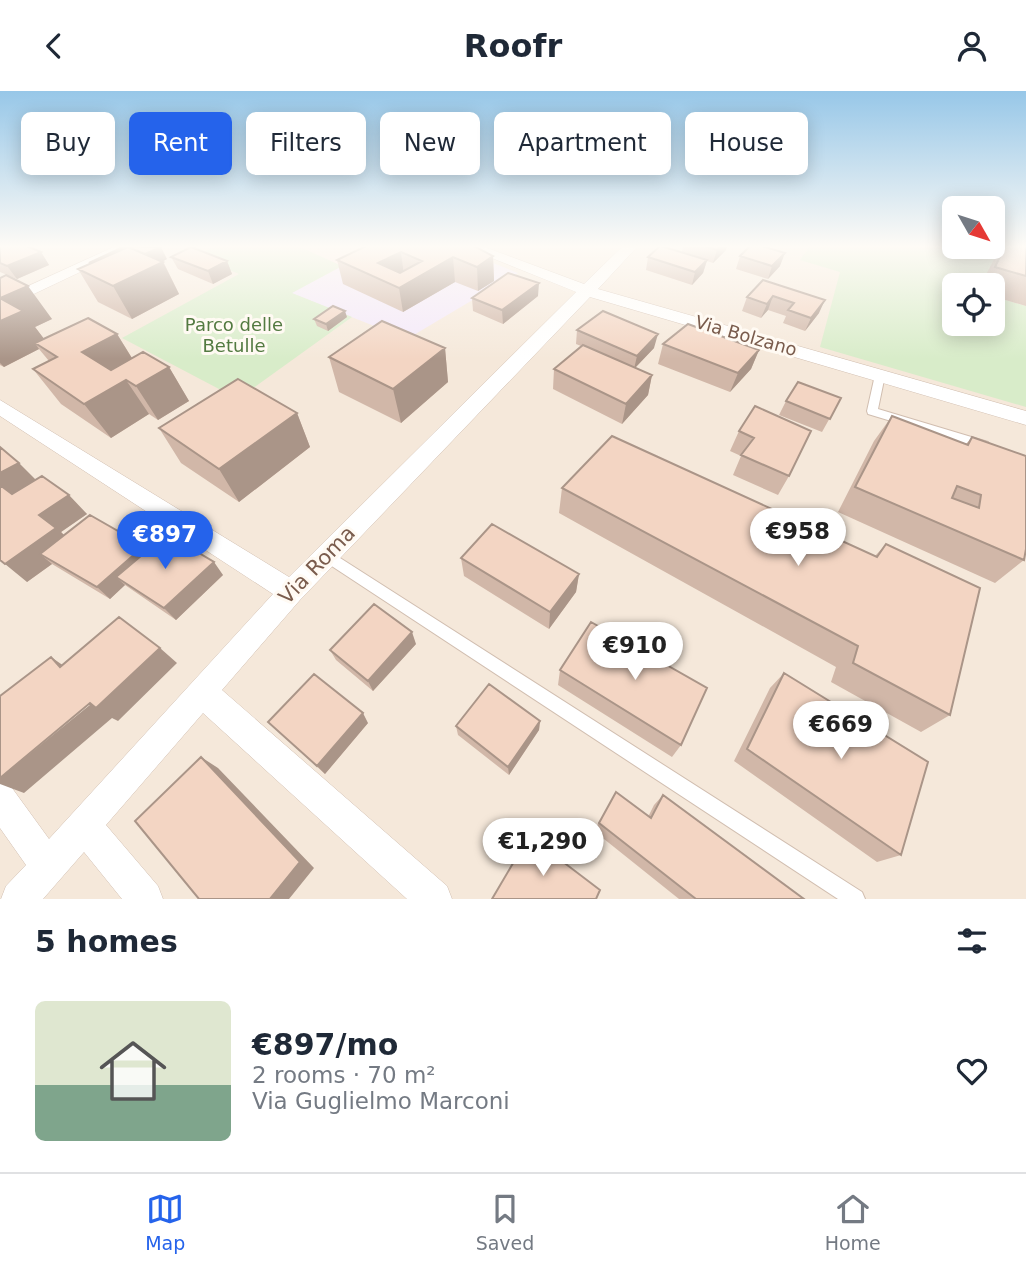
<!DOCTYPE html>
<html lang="en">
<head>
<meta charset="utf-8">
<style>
  body { margin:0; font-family:"DejaVu Sans",sans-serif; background:#f2f2f3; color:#1f2937; height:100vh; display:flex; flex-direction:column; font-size:26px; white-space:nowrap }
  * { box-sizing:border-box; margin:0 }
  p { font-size:23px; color:#747a83 }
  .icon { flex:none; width:38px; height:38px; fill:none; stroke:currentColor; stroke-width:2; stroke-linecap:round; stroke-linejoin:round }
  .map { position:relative; height:808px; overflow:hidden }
  .sheet { display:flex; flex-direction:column; background:#fff; flex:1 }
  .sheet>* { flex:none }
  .hud { position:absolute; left:21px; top:21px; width:985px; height:63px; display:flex; gap:14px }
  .needle { width:46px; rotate:129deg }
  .fabs { position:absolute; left:942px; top:105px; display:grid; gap:14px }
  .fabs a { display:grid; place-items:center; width:63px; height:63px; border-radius:10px; background:#fff; box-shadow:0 4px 18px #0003; font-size:35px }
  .price { position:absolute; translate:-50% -60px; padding:0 16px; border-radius:24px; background:#fff; color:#222; font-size:23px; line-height:46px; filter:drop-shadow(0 2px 4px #0008) }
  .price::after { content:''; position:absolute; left:50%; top:42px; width:21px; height:16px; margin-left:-10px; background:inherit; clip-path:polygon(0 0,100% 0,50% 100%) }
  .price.on { background:#2563eb; color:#fff }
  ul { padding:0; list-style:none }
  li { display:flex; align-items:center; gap:21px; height:175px; padding:0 35px }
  li span { display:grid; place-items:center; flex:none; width:196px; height:140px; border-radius:10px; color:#555 }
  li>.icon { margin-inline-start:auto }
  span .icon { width:84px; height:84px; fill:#fffc; stroke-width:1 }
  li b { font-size:30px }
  h2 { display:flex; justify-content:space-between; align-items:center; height:84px; padding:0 35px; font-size:30px }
  .tag { padding:0 24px; border-radius:10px; background:#fff; box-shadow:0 4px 18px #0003; font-size:24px; line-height:63px }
  .tag.on { background:#2563eb; color:#fff }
  header { display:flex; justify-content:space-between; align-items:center; height:91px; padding:0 35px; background:#fff; font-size:32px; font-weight:600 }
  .tabs { display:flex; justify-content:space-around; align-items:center; height:98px; border-top:2px solid #e0e1e3; background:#fff; font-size:19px; color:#747a83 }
  .tabs a { display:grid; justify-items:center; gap:4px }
  .tabs .on { color:#2563eb }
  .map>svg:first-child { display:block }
</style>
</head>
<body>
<header><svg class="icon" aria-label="back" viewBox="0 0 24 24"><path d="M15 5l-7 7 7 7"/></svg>Roofr<svg class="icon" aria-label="person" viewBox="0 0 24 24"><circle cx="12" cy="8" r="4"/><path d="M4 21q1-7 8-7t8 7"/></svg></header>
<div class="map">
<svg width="1026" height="808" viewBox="0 0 1026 808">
  <rect width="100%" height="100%" fill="#fdf6ec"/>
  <path fill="#f5e8da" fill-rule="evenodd" d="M0 155H125L0 213Z
    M130 155H298L342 175 380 155H628L294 492 0 311V216Z
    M635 155H1026V808H27L325 470ZM954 194H992V233H954Z
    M0 318 288 499 13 808H0Z"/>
  <path fill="#fde8e0" d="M298 155H380L342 175Z"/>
  <path fill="#f3e8fa" d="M380 155H451L518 182 407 248 291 202Z"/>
  <path fill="#d8ecc9" d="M216 155H298L342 175 292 202 352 226 238 308 122 247 239 183 196 165Z
    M810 155H1026L981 194H954V233H992V205L1026 215V316L820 256 840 181 800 169Z"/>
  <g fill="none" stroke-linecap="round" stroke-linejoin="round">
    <defs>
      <path id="service" d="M880 281 885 284 878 318 988 351 990 354 988 357 984 358 868 323 867 320 875 284Z
        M326 458 862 801 865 808H838L321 468 319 464 321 460Z"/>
      <path id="minor" d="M116 155H135L0 219V208Z
        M462 155H482L584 193 623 155H638L598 198 1026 320V334L590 206 300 509 222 599 447 795 452 808H407L203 622 106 734 158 795 163 808H122L84 761 43 808H1L6 795 26 774 0 737V692L12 697 49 748 273 503 0 325V309L289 486 576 201Z"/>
    </defs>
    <use href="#service" stroke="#d1beb0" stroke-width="2"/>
    <use href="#minor" stroke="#d1beb0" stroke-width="1"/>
    <use href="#service" fill="#fff" fill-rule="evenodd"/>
    <use href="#minor" fill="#fff" fill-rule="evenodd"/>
  </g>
  <path fill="#d1b7a8" d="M0 155 41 161 49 174 17 188 0 181Z
    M366 155 493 165 494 190 478 200 455 191 403 221 343 193 337 169Z
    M683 155H727L726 159 713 172 707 170 703 182 692 194 646 179 648 166 682 161Z
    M1003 155H1026V215L992 205V194H981L994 168Z
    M740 165 780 175 768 188 736 178Z
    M171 166 227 170 232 183 213 193 178 178Z
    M167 168 163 170 179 203 132 228 98 211 78 178 90 173Z
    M0 187 52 228 35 236 44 248 117 243 132 267 169 276 189 310 158 329 149 323 111 347 61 313 33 278 49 270 39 258 4 276 0 274Z
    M763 189 819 222 805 240 783 232 786 225 768 219 761 227 742 220 747 206Z
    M538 205 503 233 473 220 472 207Z
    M347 226 328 240 317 235 314 228Z
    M577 239 654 257 635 277 652 284 648 304 622 333 553 298 554 278 581 255 576 253Z
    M663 253 759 259 751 278 730 301 658 273Z
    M445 257 448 291 401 332 339 301 329 266Z
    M841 307 822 341 779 324 786 310Z
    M755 315 789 385 778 404 733 384 741 365 730 360 739 340Z
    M297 322 310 356 239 411 181 372 159 337Z
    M892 325 966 353 972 346 1024 469 995 492 838 421 874 350Z
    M36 389 87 423 61 441 64 444 144 455 148 459 223 484 176 529 125 494 110 508 52 473 27 491Z
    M562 397 875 465 886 453 950 624 921 641 831 591 836 576 559 422Z
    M461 467 579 483 576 501 549 538 464 485Z
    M416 553 373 600 336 569 330 559Z
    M560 579 681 654 672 666 558 594Z
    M784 582 901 764 877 771 734 670 770 597Z
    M540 630 539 639 509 684 458 644 456 635Z
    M268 631 368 632 325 683Z
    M616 701 648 726 654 714 663 704 804 808H679L594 740Z"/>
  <path fill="#aa9588" d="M721 155H727L726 159 713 172 717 159Z
    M161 156 167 168 158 173 163 171 179 203 132 228 113 195 109 180Z
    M41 161 49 174 17 188 7 175Z
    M401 161 404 185 378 172Z
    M785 162 780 175 768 188 772 175Z
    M493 165 494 190 478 200 477 176Z
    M453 166 455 191 403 221 399 197Z
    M707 169 703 182 692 194 695 181Z
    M227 170 232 183 213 193 208 180Z
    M539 192 538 205 503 233 502 219Z
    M28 195 52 228 35 236 48 253 35 252 39 258 4 276 0 272V207Z
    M773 205 768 219 761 227 767 213Z
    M825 209 819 222 805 240 811 227Z
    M345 220 347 226 328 240 326 233Z
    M117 243 138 277 106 295 82 261Z
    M658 243 654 257 634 278 637 265Z
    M445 257 448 291 401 332 393 298Z
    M759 259 751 278 730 301 738 282Z
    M169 276 189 310 158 329 136 295Z
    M652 284 648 304 622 333 626 313Z
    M126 289 149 323 111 347 84 313Z
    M297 322 310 356 239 411 219 378Z
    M19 372 38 391 0 413V382Z
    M69 404 87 423 61 441 76 456 40 463 52 473 27 491 5 473 39 424Z
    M144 455 155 468 116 486 125 494 110 508 97 496Z
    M214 471 223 484 176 529 164 517Z
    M579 483 576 501 549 538 550 521Z
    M412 541 416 553 373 600 368 590Z
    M160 557 177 572 118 630 112 627 24 702 0 693V687Z
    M51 566 74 582 60 576Z
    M363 622 368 632 325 683 317 675Z
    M540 630 539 639 509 684 508 676Z
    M201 666 218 677 314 777 289 808H270Z"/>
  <path fill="#f3d5c3" stroke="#aa9588" stroke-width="2" fill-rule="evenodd" d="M0 155H27L41 161 7 175 0 172Z
    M125 155 161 156 145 163 128 156 90 172H89Z
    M366 155H474L493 165 477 176 453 166 399 197 337 169ZM401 161 422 170 400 182 378 172Z
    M660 155H661L707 169 695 181 648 166Z
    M705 155H721L717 159Z
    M750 155H762L785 162 772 175 740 165Z
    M1005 155H1026V185L995 176Z
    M128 156 163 171 113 195 78 178Z
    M191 156 227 170 208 180 171 166Z
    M508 182 539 192 502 219 472 207Z
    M6 184 28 195 0 207V187Z
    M763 189 825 209 811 227 788 219 794 212 773 205 767 213 747 206Z
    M0 207 23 220 0 230Z
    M333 215 345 220 326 233 314 228Z
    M603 220 658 243 637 265 577 239Z
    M88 227 117 243 82 261 111 279 143 261 169 276 136 295 126 289 84 313 33 278 57 266 35 252Z
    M382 230 445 257 393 298 329 266Z
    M688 233 759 259 738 282 663 253Z
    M583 254 652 284 626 313 554 278Z
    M238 288 297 322 219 378 159 337Z
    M798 291 841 307 830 328 786 310Z
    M755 315 811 340 789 385 741 364 754 347 739 340Z
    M892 325 968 354 972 346 1026 365V458L1024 469 855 396ZM957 395 981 404 979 417 952 407Z
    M612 345 877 466 886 453 980 497 950 624 853 572 858 555 562 397Z
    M0 356 19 372 0 382Z
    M42 385 69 404 39 424 56 437 5 473 0 469V394L12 403Z
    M90 424 144 455 97 496 40 463Z
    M492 433 579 483 550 521 461 467Z
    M167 443 214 471 164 517 116 486Z
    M374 513 412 541 368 590 330 559Z
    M119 526 160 557 96 617 90 612 0 687V605L51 566 60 576Z
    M591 531 707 597 681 654 560 579Z
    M784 582 928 671 901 764 747 658Z
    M314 583 363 622 317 675 268 631Z
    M489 593 540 630 508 676 456 635Z
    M201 666 300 771 270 808H199L135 730Z
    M616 701 651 727 663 704 804 808H696L599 732Z
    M529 745 600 799 596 808H492Z"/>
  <linearGradient id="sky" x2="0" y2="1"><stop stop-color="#97c7e8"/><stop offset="0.58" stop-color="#fefbf6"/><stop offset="1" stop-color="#fefbf6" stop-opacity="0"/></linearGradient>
  <rect width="1026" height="268" fill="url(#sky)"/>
  <g text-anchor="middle" stroke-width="6" stroke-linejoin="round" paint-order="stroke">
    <g font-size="18" fill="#537a41" stroke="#fffaf3">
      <text x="234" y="240">Parco delle<tspan x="234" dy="21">Betulle</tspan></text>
    </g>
    <g font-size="18" fill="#7a5c4d" stroke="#fffaf3">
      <text transform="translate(746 245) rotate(16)" y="6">Via Bolzano</text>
    </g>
    <g font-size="21" fill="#7a5c4d" stroke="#fffaf3">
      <text transform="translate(317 474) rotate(-46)" y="7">Via Roma</text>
    </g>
  </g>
</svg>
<div class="fabs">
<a><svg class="needle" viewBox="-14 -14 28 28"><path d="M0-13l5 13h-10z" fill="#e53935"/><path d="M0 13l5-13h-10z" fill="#747a83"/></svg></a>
<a><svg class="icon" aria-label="locate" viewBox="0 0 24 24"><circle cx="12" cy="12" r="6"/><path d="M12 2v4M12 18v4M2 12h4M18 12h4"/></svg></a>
</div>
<b class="price" style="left:798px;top:477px">€958</b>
<b class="price on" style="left:165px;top:480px">€897</b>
<b class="price" style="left:635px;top:591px">€910</b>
<b class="price" style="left:841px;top:670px">€669</b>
<b class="price" style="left:543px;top:787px">€1,290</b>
<div class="hud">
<a class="tag">Buy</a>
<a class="tag on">Rent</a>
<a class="tag">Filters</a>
<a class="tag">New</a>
<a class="tag">Apartment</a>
<a class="tag">House</a>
</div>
</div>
<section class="sheet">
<h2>5 homes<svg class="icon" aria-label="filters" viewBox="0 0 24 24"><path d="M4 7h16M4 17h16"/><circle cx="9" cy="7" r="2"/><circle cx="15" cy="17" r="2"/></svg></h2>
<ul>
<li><span style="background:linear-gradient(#dfe7d0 60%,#7fa58c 0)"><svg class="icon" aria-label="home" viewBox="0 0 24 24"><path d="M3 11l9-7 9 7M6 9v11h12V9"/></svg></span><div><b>€897/mo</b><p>2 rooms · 70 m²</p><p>Via Guglielmo Marconi</p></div><svg class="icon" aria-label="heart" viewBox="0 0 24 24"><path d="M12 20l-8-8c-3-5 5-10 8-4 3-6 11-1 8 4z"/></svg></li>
</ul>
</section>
<nav class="tabs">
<a class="on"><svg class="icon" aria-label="map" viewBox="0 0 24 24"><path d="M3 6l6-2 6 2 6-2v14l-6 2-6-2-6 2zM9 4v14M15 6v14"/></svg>Map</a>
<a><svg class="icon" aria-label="saved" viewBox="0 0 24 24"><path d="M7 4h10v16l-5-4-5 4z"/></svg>Saved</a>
<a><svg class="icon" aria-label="home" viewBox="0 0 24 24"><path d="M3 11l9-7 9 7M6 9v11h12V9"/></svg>Home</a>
</nav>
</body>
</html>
